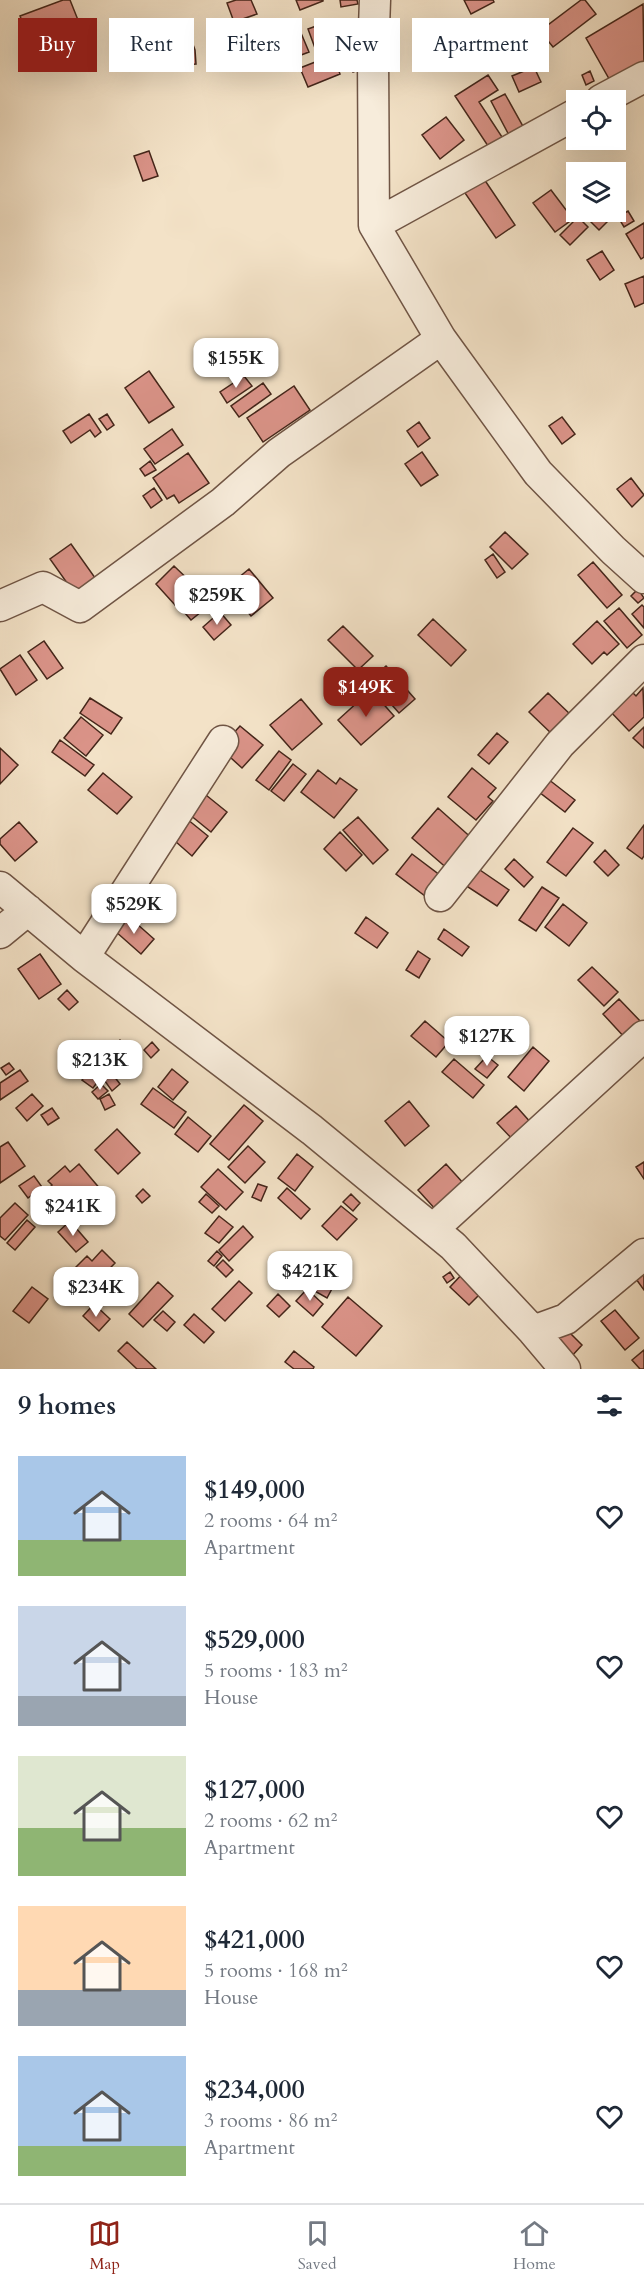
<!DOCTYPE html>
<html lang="en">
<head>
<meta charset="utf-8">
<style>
  body { margin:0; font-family:Cardo,serif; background:#f2f2f3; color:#1f2937; height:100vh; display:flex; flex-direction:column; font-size:22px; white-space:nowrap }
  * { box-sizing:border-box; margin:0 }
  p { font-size:20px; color:#747a83 }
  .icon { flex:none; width:33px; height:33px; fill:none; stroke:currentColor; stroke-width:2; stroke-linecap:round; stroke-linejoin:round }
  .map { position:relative; height:1369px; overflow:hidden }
  .sheet { display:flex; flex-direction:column; background:#fff; flex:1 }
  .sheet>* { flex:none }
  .top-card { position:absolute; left:18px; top:18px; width:609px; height:54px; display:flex; gap:12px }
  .buttons { position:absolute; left:566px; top:90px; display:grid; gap:12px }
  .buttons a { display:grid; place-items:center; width:60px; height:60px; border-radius:0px; background:#fff; box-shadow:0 6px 24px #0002; font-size:30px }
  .price { position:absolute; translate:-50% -51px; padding:0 14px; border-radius:12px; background:#fff; color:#222; font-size:20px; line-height:39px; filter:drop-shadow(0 2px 3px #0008) }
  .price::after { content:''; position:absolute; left:50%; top:36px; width:18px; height:14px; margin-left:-9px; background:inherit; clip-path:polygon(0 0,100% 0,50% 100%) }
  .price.selected { background:#8f2418; color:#fff }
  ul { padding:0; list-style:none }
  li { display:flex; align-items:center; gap:18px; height:150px; padding:0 18px }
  li span { display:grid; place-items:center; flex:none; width:168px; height:120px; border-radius:0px; color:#555 }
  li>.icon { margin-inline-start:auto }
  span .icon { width:72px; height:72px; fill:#fffc; stroke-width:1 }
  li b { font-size:26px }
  h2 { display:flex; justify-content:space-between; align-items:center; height:72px; padding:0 18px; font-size:26px }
  .chip { padding:0 21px; border-radius:0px; background:#fff; box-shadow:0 6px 24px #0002; font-size:21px; line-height:54px }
  .chip.selected { background:#8f2418; color:#fff }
  .menu { display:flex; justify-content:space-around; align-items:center; height:84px; border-top:2px solid #e0e1e3; background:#fff; font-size:16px; color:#747a83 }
  .menu a { display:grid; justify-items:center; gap:3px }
  .menu .selected { color:#8f2418 }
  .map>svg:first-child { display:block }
</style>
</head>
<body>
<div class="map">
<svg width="644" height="1369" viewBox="0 0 644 1369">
  <rect width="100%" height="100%" fill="#f3e2c7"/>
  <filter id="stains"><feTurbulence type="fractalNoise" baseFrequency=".00333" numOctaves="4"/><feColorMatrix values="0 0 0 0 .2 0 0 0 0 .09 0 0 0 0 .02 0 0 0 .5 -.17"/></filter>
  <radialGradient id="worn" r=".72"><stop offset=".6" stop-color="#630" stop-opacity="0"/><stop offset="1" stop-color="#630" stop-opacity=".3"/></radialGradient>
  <path fill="#da9388" stroke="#45261a" stroke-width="1.5" d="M63 0H70L78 20 29 39 20 16Z
    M236 0H251L257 14 234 22 227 3Z
    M296 0H323V1L300 10Z
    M340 0H357L358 4 341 7Z
    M464 0H493L494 2 471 14Z
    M581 0H585L596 14 553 47 540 31Z
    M643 4 644 66 612 84 586 38Z
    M330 21 337 40 315 48 308 29Z
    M301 33 309 52 288 60 281 41Z
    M191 39 195 50 196 64 180 65V52L177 44Z
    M333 55 340 74 308 87 300 68Z
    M356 56 361 69 353 72 348 59Z
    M534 67 541 82 519 92 512 76Z
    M590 71 594 81 586 85 582 75Z
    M488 75 498 90 479 102 504 140 490 149 455 96Z
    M505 94 525 130 510 137 491 101Z
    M446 117 464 140 440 159 422 135Z
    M149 151 158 176 143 181 134 156Z
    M484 179 515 225 496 238 465 193Z
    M618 184 624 192 617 197 615 186Z
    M551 190 573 219 555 232 533 203Z
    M628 211 634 221 624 227 618 217Z
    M598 212 607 222 599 230 589 220Z
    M578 217 588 227 570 245 560 235Z
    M644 223V257L641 259 626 234Z
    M602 251 614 270 600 280 587 260Z
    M644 276V303L635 307 625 284Z
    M149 371 174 407 149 423 125 388Z
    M244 376 252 386 227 403 220 392Z
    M263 383 271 394 239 417 231 406Z
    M294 386 310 410 263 442 247 418Z
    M89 414 101 432 95 437 90 430 71 443 63 431Z
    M107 414 114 425 107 430 99 419Z
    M562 417 575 434 562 444 549 426Z
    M419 422 430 438 418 447 407 431Z
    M172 429 183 445 155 464 144 449Z
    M422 452 438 475 421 486 405 464Z
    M188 453 209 483 179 503 174 495 167 499 153 478Z
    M150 461 156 470 145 476 140 469Z
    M631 478 644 495 632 507 617 489Z
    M154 488 162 500 151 508 143 496Z
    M505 532 528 554 512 569 490 547Z
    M71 544 98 582 77 597 50 559Z
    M493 554 505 572 497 578 485 560Z
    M593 562 622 595 607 608 578 575Z
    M174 566 195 586 175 605 156 584Z
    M249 569 273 598 251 616 227 587Z
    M638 589 644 598 638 603 631 596Z
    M199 590 211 604 191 620 179 606Z
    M642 605 644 607V628L632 614Z
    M619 608 642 635 627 648 604 621Z
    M220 612 231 625 214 640 203 627Z
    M433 619 466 650 451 666 418 635Z
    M597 621 619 644 607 655 604 652 592 664 573 644Z
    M343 626 373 656 358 670 328 640Z
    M44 641 63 668 47 679 28 652Z
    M20 655 37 680 16 695 0 669Z
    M386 666 415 699 399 713 370 680Z
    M643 688 644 717 629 731 609 710 630 690 636 696Z
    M371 690 394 716 361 745 338 720Z
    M548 693 573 717 554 736 529 712Z
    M90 698 122 718 111 734 80 713Z
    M301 699 322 724 292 750 270 725Z
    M81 717 103 735 86 756 64 738Z
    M240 726 263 745 242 768 220 748Z
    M644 727V748L633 738Z
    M497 733 508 742 489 764 478 755Z
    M60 740 94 765 85 776 52 752Z
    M0 748 18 765 0 784Z
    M279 751 291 760 269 790 256 780Z
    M293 764 306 774 284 801 271 791Z
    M472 768 496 788 488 797 493 801 476 820 448 797Z
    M318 770 336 784 340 778 357 790 334 818 301 792Z
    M103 773 132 797 117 814 88 790Z
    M548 779 575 800 565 812 539 792Z
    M201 791 227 812 211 832 184 810Z
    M438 808 475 841 449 870 412 838Z
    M182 815 208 836 192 856 167 834Z
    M358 817 388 850 373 864 343 830Z
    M19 822 37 842 15 861 0 844V839Z
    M644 825V856L642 859 627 848Z
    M573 828 593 843 566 876 547 862Z
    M340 832 362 855 346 871 324 849Z
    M605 850 619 865 608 876 594 862Z
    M412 854 441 876 425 896 396 874Z
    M514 859 533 877 524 887 505 869Z
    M477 868 509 890 497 906 465 885Z
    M542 887 559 898 536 931 519 920Z
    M563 904 587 923 569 946 545 927Z
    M128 916 154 939 141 954 115 931Z
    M366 917 388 933 377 948 355 933Z
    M444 929 469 947 462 956 438 939Z
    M418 951 430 959 419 978 406 970Z
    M40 954 61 984 39 999 18 969Z
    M592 967 618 992 604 1006 578 980Z
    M67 990 78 1002 69 1010 58 999Z
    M619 999 643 1024 626 1039 603 1014Z
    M425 1021 449 1042 436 1057 411 1036Z
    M120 1040 139 1056 131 1065 112 1049Z
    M152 1042 159 1050 151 1058 144 1050Z
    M533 1047 549 1061 524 1091 508 1077Z
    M487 1056 498 1065 487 1078 475 1069Z
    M454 1059 484 1085 473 1098 442 1072Z
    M9 1063 14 1069 6 1075 1 1068Z
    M172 1069 188 1082 173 1100 158 1087Z
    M20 1070 28 1081 0 1100V1083Z
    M110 1071 120 1084 112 1091 102 1077Z
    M88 1072 99 1080 93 1088 82 1080Z
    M101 1084 108 1091 98 1099 92 1092Z
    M153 1088 186 1112 174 1128 141 1104Z
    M32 1094 43 1106 27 1121 16 1108Z
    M109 1094 115 1105 105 1110 100 1099Z
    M409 1101 429 1126 405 1146 385 1121Z
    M244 1105 263 1121 229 1160 210 1144Z
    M516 1106 532 1124 514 1141 497 1123Z
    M52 1108 59 1118 48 1125 41 1115Z
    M188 1117 211 1136 198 1152 175 1134Z
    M117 1129 140 1153 118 1174 95 1150Z
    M8 1142 25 1166 0 1183V1147Z
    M248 1146 265 1162 245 1183 228 1167Z
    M297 1154 313 1167 295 1191 278 1178Z
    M644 1162V1179L636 1167Z
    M79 1164 101 1190 69 1218 46 1191 52 1185 48 1181 65 1166 70 1172Z
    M446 1164 464 1184 436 1210 418 1190Z
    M218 1169 243 1192 226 1210 201 1187Z
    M34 1176 42 1187 28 1198 19 1186Z
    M258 1184 267 1187 261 1201 252 1197Z
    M287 1188 310 1209 301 1219 278 1198Z
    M143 1189 150 1196 142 1203 136 1196Z
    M206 1194 219 1206 212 1213 199 1202Z
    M351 1194 360 1203 353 1211 343 1202Z
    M15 1203 28 1215 5 1240 0 1236V1218Z
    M341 1206 357 1219 337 1240 322 1226Z
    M219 1216 233 1227 219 1243 205 1233Z
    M27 1220 35 1227 15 1250 7 1243Z
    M70 1221 88 1242 76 1252 58 1232Z
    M243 1226 253 1237 229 1261 219 1250Z
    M102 1250 115 1263 85 1294 71 1282 79 1274 74 1269 87 1256 92 1261Z
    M217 1251 222 1256 214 1266 208 1261Z
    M223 1260 233 1270 226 1277 216 1267Z
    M305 1267 335 1283 327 1298 297 1281Z
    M465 1271 484 1290 469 1305 450 1287Z
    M450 1272 454 1278 447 1283 443 1277Z
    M644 1274V1290L636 1279Z
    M239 1281 252 1293 225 1321 212 1309Z
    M158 1282 173 1296 143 1327 129 1314Z
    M32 1287 48 1299 29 1323 13 1311Z
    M307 1289 323 1304 313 1316 296 1301Z
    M278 1294 290 1306 279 1317 267 1306Z
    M348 1297 382 1326 356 1356 322 1327Z
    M94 1304 110 1319 99 1331 83 1316Z
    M615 1310 639 1338 625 1350 601 1321Z
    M163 1311 175 1322 167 1331 154 1320Z
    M194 1314 214 1332 204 1343 184 1325Z
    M567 1330 582 1345 571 1357 555 1341Z
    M127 1342 156 1369H137L118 1351Z
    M644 1350V1369H640L632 1360Z
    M294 1351 314 1367 313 1369H294L285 1362Z"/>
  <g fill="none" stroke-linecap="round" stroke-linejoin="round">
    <defs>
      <path id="minor" d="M375 0 373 55 374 225 441 339 538 473 613 550 644 578
        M601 100 644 77
        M374 225 576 114
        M0 606 43 587 80 607 223 502 279 453 441 339
        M0 887 84 957 312 1130 453 1246 533 1331 566 1319 644 1254
        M440 896 560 744 644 660
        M0 933 28 910
        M84 957 223 741
        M433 1229 644 1036
        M533 1331 565 1369"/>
    </defs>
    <use href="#minor" stroke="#705545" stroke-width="33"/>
    <use href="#minor" stroke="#f7ecdb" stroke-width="30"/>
  </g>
  <rect width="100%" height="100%" filter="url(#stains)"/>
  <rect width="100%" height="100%" fill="url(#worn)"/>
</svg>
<div class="buttons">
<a><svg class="icon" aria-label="locate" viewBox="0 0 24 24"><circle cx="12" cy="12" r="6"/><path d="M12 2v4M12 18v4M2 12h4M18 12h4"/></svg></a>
<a><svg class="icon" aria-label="layers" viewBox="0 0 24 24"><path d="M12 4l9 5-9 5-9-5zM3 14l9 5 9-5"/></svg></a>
</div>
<b class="price" style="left:236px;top:389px">$155K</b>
<b class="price" style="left:217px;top:626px">$259K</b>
<b class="price selected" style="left:366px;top:718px">$149K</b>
<b class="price" style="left:134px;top:935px">$529K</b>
<b class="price" style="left:487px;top:1067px">$127K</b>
<b class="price" style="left:100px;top:1091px">$213K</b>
<b class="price" style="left:73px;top:1237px">$241K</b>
<b class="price" style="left:310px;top:1302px">$421K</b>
<b class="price" style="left:96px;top:1318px">$234K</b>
<div class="top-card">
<a class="chip selected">Buy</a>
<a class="chip">Rent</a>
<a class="chip">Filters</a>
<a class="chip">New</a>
<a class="chip">Apartment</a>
</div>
</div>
<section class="sheet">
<h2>9 homes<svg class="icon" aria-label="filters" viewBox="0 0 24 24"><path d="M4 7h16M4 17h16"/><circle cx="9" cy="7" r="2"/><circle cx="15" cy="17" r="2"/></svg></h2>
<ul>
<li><span style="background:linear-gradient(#a9c7e8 70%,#8fb573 0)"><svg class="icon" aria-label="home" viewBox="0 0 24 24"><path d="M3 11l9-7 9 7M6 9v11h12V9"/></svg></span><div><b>$149,000</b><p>2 rooms · 64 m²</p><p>Apartment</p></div><svg class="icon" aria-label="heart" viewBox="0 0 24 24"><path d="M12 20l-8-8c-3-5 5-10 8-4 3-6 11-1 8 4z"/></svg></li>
<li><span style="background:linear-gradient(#c9d6e8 75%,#9aa5b1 0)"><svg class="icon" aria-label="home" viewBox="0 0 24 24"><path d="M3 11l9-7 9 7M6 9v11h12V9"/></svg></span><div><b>$529,000</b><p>5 rooms · 183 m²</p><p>House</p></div><svg class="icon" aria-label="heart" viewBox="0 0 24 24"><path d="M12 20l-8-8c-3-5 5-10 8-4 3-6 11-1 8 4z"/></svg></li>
<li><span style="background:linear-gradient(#dfe7d0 60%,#8fb573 0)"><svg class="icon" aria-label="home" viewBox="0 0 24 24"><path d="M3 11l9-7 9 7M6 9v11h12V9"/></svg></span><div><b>$127,000</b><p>2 rooms · 62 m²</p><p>Apartment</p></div><svg class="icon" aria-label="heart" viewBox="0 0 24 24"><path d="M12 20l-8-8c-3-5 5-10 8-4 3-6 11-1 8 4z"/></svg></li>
<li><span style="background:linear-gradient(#ffd9b3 70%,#9aa5b1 0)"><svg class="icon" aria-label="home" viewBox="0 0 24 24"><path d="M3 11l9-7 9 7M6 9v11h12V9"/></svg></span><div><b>$421,000</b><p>5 rooms · 168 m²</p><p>House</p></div><svg class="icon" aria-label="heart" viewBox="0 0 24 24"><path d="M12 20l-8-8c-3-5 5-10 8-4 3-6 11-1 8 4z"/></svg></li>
<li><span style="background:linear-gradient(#a9c7e8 75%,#8fb573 0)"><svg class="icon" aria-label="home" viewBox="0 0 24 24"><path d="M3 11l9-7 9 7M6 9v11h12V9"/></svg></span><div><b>$234,000</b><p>3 rooms · 86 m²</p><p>Apartment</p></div><svg class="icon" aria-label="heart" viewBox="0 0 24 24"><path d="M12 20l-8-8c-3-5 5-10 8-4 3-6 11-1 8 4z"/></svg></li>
</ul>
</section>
<nav class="menu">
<a class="selected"><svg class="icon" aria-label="map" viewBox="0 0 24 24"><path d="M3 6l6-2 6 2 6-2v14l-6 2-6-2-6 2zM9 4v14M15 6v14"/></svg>Map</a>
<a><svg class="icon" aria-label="saved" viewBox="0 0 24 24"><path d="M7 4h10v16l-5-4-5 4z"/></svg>Saved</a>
<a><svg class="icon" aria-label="home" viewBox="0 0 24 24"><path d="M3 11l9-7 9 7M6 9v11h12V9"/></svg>Home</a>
</nav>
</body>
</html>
